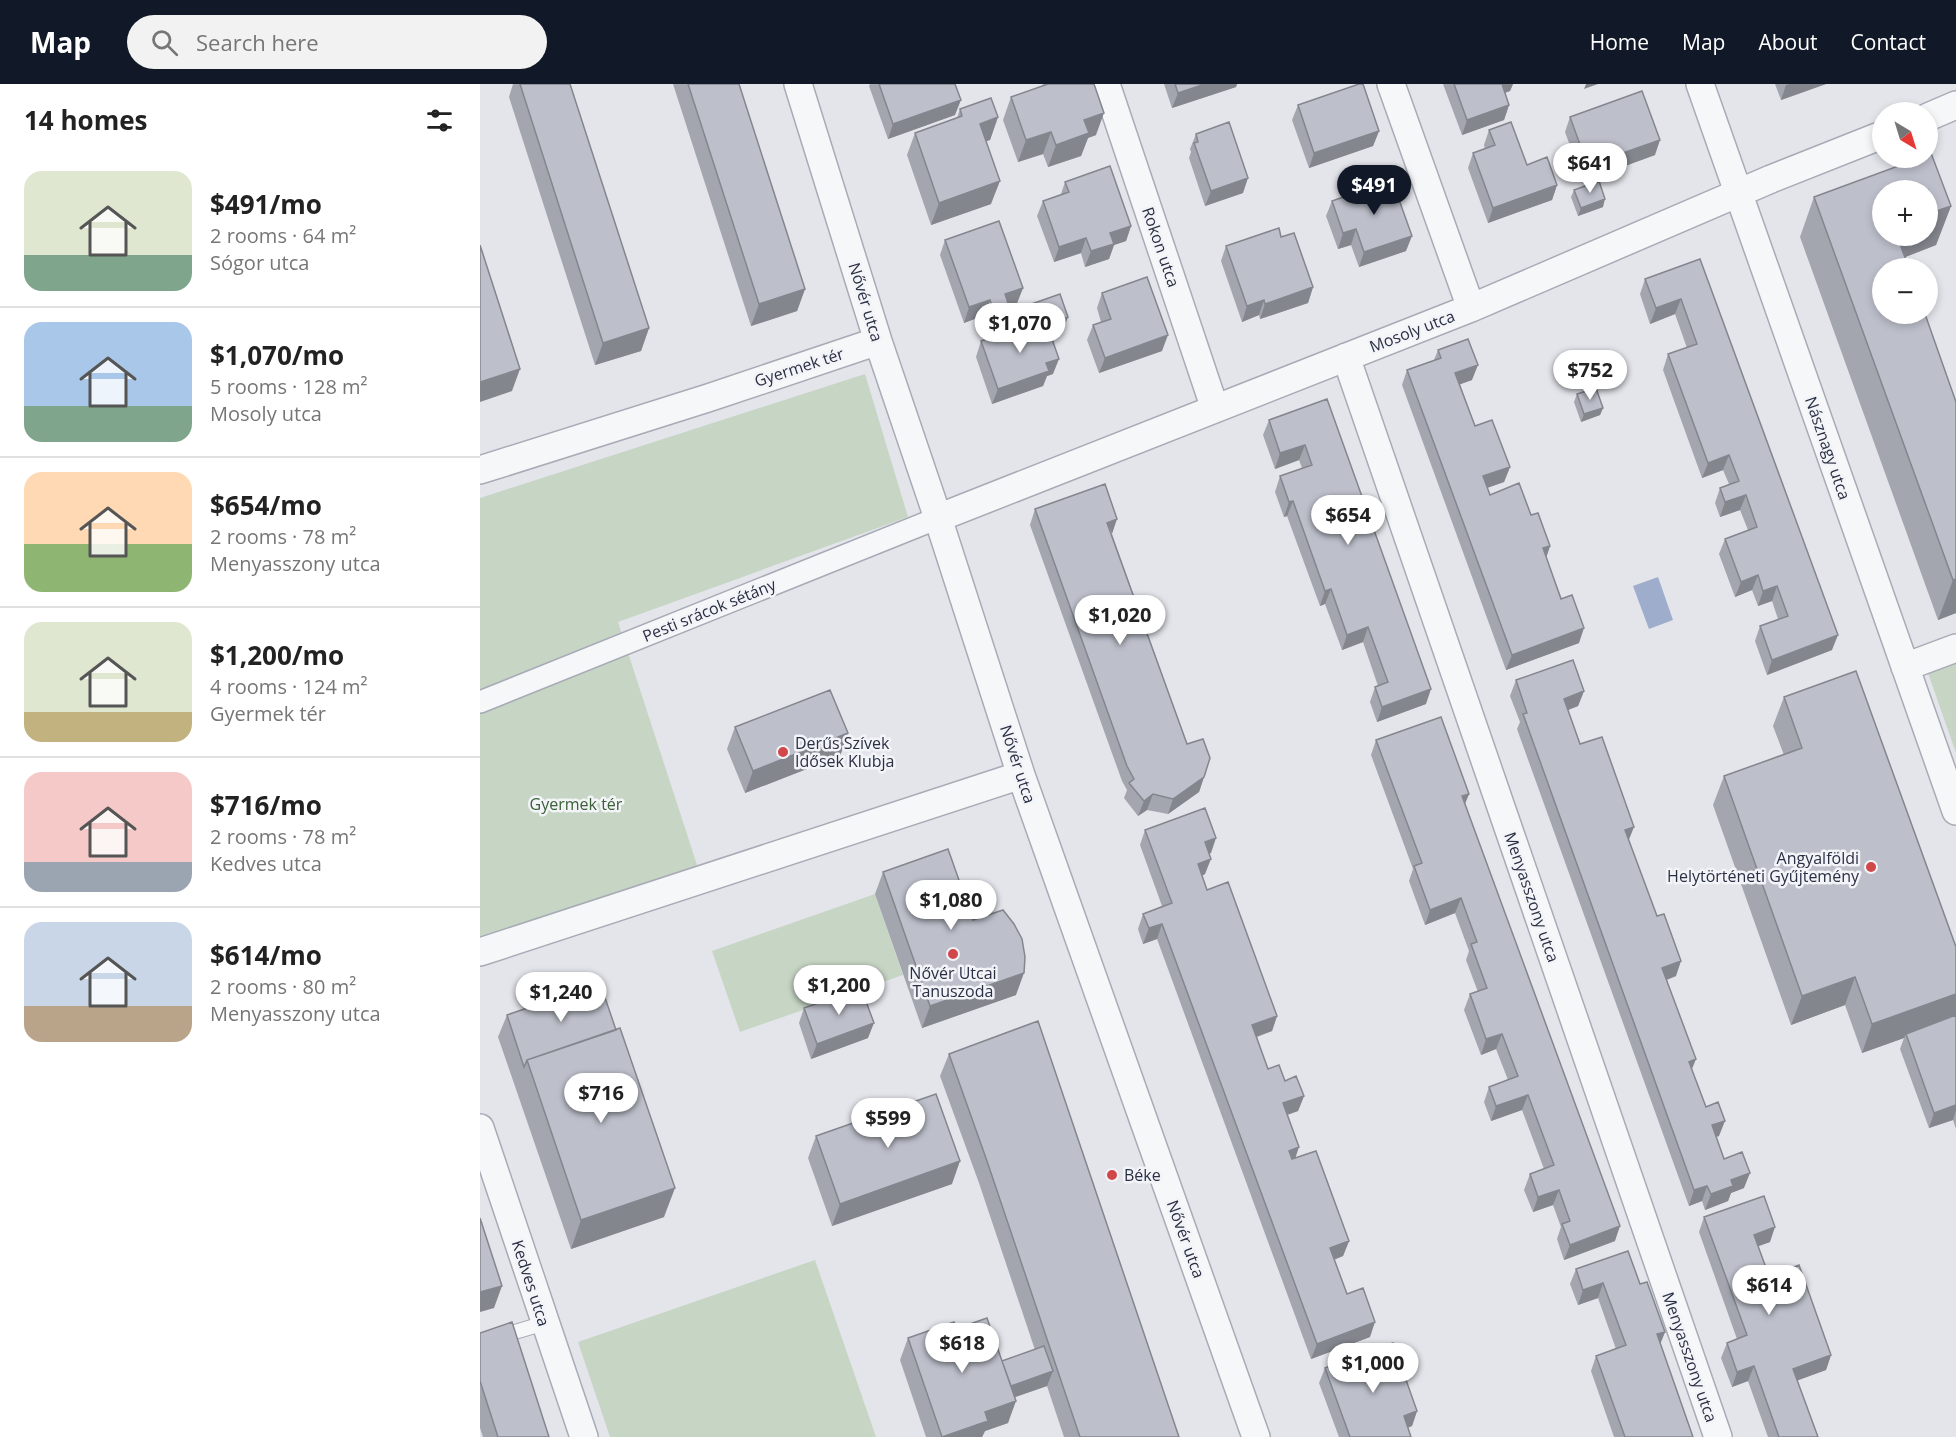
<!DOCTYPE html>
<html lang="en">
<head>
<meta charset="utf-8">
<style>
  body { margin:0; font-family:"Open Sans",sans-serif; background:#f2f2f2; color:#222; height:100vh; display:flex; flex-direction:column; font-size:22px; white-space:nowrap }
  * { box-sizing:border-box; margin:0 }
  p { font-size:20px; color:#767676 }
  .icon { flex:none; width:33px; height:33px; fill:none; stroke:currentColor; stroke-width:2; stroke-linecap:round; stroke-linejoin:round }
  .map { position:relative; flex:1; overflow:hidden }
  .details { display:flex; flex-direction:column; background:#fff; width:480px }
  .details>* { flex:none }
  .needle { width:39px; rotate:142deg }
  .controls { position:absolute; left:1392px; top:18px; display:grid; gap:12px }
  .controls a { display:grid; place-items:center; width:66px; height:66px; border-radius:50%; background:#fff; box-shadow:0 3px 9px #0003; font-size:30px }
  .price { position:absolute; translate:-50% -51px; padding:0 14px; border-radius:21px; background:#fff; color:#222; font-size:20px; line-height:39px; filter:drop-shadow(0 2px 3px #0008) }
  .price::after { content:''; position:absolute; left:50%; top:36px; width:18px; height:14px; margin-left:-9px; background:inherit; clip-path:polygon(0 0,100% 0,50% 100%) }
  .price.on { background:#111827; color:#fff }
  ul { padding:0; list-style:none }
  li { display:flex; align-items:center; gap:18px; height:150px; padding:0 24px }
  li+li { border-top:2px solid #e0e0e0 }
  li span { display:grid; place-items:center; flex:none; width:168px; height:120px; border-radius:18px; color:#555 }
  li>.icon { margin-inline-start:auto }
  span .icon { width:72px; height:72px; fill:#fffc; stroke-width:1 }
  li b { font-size:26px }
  h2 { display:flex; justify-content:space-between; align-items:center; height:72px; padding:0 24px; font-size:26px }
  header { display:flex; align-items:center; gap:36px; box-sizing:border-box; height:84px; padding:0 30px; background:#111827; color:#fff }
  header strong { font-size:28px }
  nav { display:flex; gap:33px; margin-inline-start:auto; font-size:21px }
  .search { width:420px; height:54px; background:#f2f2f2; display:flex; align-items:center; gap:15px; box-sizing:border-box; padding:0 21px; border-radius:33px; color:#767676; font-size:22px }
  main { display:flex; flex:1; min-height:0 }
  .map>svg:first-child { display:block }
</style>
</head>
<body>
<header>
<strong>Map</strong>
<div class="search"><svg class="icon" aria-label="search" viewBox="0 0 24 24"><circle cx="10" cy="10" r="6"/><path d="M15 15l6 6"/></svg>Search here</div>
<nav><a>Home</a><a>Map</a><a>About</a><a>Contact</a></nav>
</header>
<main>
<section class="details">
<h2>14 homes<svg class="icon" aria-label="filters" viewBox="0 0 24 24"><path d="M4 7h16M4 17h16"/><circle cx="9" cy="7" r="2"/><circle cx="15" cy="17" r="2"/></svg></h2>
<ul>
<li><span style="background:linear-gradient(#dfe7d0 70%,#7fa58c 0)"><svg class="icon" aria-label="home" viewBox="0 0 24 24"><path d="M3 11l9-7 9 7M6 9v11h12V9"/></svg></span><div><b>$491/mo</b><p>2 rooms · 64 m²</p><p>Sógor utca</p></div></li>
<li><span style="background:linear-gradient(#a9c7e8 70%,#7fa58c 0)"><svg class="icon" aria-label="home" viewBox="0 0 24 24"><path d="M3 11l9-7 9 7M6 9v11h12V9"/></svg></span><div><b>$1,070/mo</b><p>5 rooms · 128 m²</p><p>Mosoly utca</p></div></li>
<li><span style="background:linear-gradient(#ffd9b3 60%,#8fb573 0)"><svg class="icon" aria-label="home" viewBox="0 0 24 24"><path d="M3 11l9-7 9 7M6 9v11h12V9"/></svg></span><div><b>$654/mo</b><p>2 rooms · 78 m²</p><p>Menyasszony utca</p></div></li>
<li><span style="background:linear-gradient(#dfe7d0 75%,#c2b280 0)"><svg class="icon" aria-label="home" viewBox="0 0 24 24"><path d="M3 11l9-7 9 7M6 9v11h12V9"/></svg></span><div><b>$1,200/mo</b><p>4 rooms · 124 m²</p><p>Gyermek tér</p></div></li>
<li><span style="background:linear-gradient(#f6c9c9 75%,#9aa5b1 0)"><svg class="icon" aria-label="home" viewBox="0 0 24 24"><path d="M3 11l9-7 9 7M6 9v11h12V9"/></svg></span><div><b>$716/mo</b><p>2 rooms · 78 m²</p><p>Kedves utca</p></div></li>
<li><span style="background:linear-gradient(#c9d6e8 70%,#b9a48a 0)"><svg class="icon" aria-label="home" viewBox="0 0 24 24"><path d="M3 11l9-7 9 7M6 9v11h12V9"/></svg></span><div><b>$614/mo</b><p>2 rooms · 80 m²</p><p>Menyasszony utca</p></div></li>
</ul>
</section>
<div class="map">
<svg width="1476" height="1353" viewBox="0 0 1476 1353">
  <rect width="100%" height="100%" fill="#e3e5eb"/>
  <path fill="#c6d5c4" d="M385 290 428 433 138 538 218 784 0 854V414Z
    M1476 575V669L1447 586Z
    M395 810 423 891 260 948 232 867Z
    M335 1176 396 1353H130L98 1258Z"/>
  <path fill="#9eadcb" d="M1178 493 1193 536 1169 545 1153 502Z"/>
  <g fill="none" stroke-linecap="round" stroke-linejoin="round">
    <defs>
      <path id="service" d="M18 1253 65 1239"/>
      <path id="pedestrian" d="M0 618 458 434"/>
      <path id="minor" d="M318 0 398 257 458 434 541 691 776 1353
        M626 0 735 325
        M911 0 991 224
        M1220 0 1476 727
        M1448 33 1476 21
        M866 273 1238 1353
        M0 386 228 314 398 257
        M458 434 991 224 1291 95 1402 51
        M1425 583 1476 564
        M0 868 541 691
        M0 1044 104 1353"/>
    </defs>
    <use href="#service" stroke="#a8abb6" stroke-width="16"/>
    <use href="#pedestrian" stroke="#a8abb6" stroke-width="24"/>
    <use href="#minor" stroke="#a8abb6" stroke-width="30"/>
    <use href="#service" stroke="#f6f7f9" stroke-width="14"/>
    <use href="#pedestrian" stroke="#f6f7f9" stroke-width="21"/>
    <use href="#minor" stroke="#f6f7f9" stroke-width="27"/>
  </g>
  <path fill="#a3a5af" d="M33 0H90L169 244 161 267 115 281 29 13Z
    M193 0H259L325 205 317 227 271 242Z
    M390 0H475V31L408 55 389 2Z
    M563 0H614L616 51 608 54 601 72 568 83 563 70 538 78 523 36 531 13 562 2Z
    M684 0H757L756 3 692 24Z
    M963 0H1033L1030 7 1025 9 1029 21 1024 36 982 51Z
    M1295 0H1346L1301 16Z
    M818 21 899 47 893 62 829 84 812 36Z
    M480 25 518 33 510 56 506 57 511 120 451 141 427 71 435 49 477 34Z
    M1090 33 1175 71 1115 93 1109 76 1097 81 1085 48Z
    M1009 46 1047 81 1077 101 1072 116 1008 139 988 84 993 69 1005 65 1004 61Z
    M716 50 763 109 725 122 709 74 711 68 710 65Z
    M585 98 651 142 646 157 634 161 629 175 605 183 601 169 574 178 557 132 563 117 581 110Z
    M1094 106 1123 123 1098 132 1091 113Z
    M1334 113 1471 122 1456 161 1425 173 1476 318V529L1458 536 1320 153Z
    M852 117 926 167 879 183 871 161 858 165 846 132Z
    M801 153 833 203 828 219 780 235 779 231 762 238 741 177 746 162Z
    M465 156 543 204 537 219 529 222 524 237 509 242 505 231 484 239 460 171Z
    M1220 175 1352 566 1287 591 1275 557 1280 542 1298 535 1292 517 1278 522 1272 506 1255 513 1239 470 1245 455 1268 446 1260 426 1240 433 1235 419 1240 404 1249 400 1243 386 1222 394 1183 286 1188 270 1207 264 1195 230 1170 240 1160 210 1165 195Z
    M622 209 682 267 619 289 607 256 613 241 621 238 617 224Z
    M543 223 585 241 569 247 573 290 567 292 563 302 512 320 496 273 501 257 545 242 540 231Z
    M958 266 992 296 980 300 995 342 1030 383 1024 398 1007 404 1010 411 1051 431 1070 462 1066 474 1099 559 1026 586 922 301 927 286 954 276Z
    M1097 310 1123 324 1120 331 1101 338 1094 318Z
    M847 315 946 620 897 638 890 618 895 603 898 602 883 558 862 566 845 520 840 522 807 432 804 433 795 408 800 392 822 384 819 376 795 385 783 351 789 336Z
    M555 425 632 450 707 660 724 693 719 708 688 730 667 726 658 732 644 714 647 706 642 697 550 441Z
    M1036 596 1104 607 1098 622 1088 626 1100 660 1149 757 1196 892 1187 896 1212 986 1226 1023 1239 1052 1236 1053 1244 1075 1264 1104 1251 1109 1248 1117 1225 1126 1222 1117 1209 1122 1037 645 1040 638 1030 612Z
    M1304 613 1476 863V1045L1473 1036 1449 1044 1420 965 1424 954 1382 969 1365 921 1311 941 1233 721 1244 692 1304 671 1293 642Z
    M255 643 368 649 360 672 265 709 247 665Z
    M896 656 989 710 985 719 1135 1157 1084 1176 1077 1155 1081 1143 1073 1121 1053 1128 1044 1106 1050 1090 1064 1085 1042 1026 1011 1037 1004 1018 1009 1003 1028 996 1016 965 1001 971 984 926 990 910 998 908 986 876 989 867 975 829 945 841 929 797 933 785 891 671Z
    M665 746 731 769 729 770 725 790 722 792 727 806 797 932 792 947 777 953 788 985 824 1012 818 1027 807 1031 815 1074 869 1157 863 1172 854 1176 867 1210 890 1253 831 1275 677 855 663 860 658 845 663 830 682 822 660 761Z
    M403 788 493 836 536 911 442 944 395 810Z
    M324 924 388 954 331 975 319 939Z
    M27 931 184 1133 91 1165 18 953Z
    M469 970 699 1353H584L567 1302 535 1313 528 1339 505 1347 502 1353H446L420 1276 428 1254 476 1245 522 1277 555 1266 499 1099 460 992Z
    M336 1052 472 1100 352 1142 328 1074Z
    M1224 1133 1290 1158 1278 1162 1289 1192 1351 1271 1346 1286 1317 1296 1338 1353H1288L1268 1297 1252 1303 1241 1274 1247 1259 1257 1255 1219 1148Z
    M1096 1185 1160 1200 1185 1248 1180 1260 1213 1353H1134L1111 1287 1116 1272 1136 1265 1118 1214 1098 1221 1090 1200Z
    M0 1249 69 1353H3L0 1344Z
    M845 1284 937 1327 932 1342 928 1344 931 1353H859L839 1299Z"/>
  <path fill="#84868e" d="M725 0H757L756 3 692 24 698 9Z
    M1019 0H1033L1030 7 1015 12Z
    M1106 0H1118L1104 5Z
    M1310 0H1346L1301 16 1306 1Z
    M481 16 475 31 408 55 413 40Z
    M1029 21 1024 36 982 51 987 36Z
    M624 29 616 51 608 54 601 72 568 83 576 61 604 36Z
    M518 33 510 56 492 62 500 40Z
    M899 47 893 62 829 84 834 69Z
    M571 48 563 70 538 78 546 56Z
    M1180 56 1175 71 1115 93 1120 77Z
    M1115 61 1109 76 1097 81 1102 66Z
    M768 94 763 109 725 122 731 107Z
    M520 97 511 120 451 141 459 119Z
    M1077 101 1072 116 1008 139 1013 124Z
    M1125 115 1123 123 1098 132 1101 124Z
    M1471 122 1456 161 1400 183 1411 152H1448V130Z
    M651 142 646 157 634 161 629 175 605 183 611 167 630 149Z
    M876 145 871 161 858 165 863 149Z
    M932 152 926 167 879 183 884 168Z
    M606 154 601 169 574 178 579 163Z
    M833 203 828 219 780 235 785 220Z
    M543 204 537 219 529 222 524 237 509 242 514 227 525 210Z
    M325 205 317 227 271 242 279 220Z
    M1201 215 1195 230 1170 240 1176 224Z
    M510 216 505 231 484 239 489 223Z
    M784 216 779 231 762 238 767 222Z
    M588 233 585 241 549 254 552 246Z
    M169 244 161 267 115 281 123 259Z
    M688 251 682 267 619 289 625 274Z
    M579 275 573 290 567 292 563 302 512 320 518 305 566 279Z
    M998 281 992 296 970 304 975 289Z
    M40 285 32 307 0 318V298Z
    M1123 324 1120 331 1101 338 1104 330Z
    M825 361 819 376 795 385 800 369Z
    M1249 371 1243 386 1222 394 1228 379Z
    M1030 383 1024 398 998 407 1003 392Z
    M1266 411 1260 426 1240 433 1245 418Z
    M813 417 807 432 804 433 809 418Z
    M637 435 632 450 627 439Z
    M1070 462 1065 477 1063 464Z
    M1278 491 1272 506 1255 513 1261 498Z
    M1476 495V529L1458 536 1473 496Z
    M1297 502 1292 517 1278 522 1283 507Z
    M851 505 845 520 840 522 845 507Z
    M888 543 883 558 862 566 867 551Z
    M1104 544 1099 559 1026 586 1032 571Z
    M1358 551 1352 566 1287 591 1292 576Z
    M951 605 946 620 897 638 902 623Z
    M1104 607 1098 622 1078 630 1084 615Z
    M368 649 360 672 265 709 273 687Z
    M724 693 719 708 688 730 693 715Z
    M673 710 667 726 658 732 664 717Z
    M989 710 983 725 982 712Z
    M1154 743 1148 758 1145 746Z
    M736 754 731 769 719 773 725 758Z
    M731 775 725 790 713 796 718 780Z
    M981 814 975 829 945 841 950 826Z
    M682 840 677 855 663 860 669 844Z
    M1201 877 1196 892 1177 899 1182 884Z
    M544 889 536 911 442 944 450 922Z
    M1375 893 1365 921 1311 941 1322 912Z
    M1476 910V935L1426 950 1424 954 1382 969 1392 940Z
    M797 932 792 947 767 956 772 941Z
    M394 939 388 954 331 975 337 960Z
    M1022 950 1016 965 1001 971 1006 955Z
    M1216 975 1210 990 1209 978Z
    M1048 1011 1042 1026 1011 1037 1016 1022Z
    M824 1012 818 1027 798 1034 803 1019Z
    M1476 1021V1026L1473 1036 1449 1044 1454 1029Z
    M1245 1037 1239 1052 1226 1056 1232 1041Z
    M819 1063 814 1078 809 1067Z
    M480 1077 472 1100 352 1142 360 1120Z
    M1270 1089 1264 1104 1251 1109 1248 1117 1225 1126 1231 1110 1251 1096Z
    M1227 1102 1222 1117 1209 1122 1214 1106Z
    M195 1104 184 1133 91 1165 101 1136Z
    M1079 1106 1073 1121 1053 1128 1058 1113Z
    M1140 1142 1135 1157 1084 1176 1090 1161Z
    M1295 1143 1290 1158 1268 1166 1274 1151Z
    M869 1157 863 1172 845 1179 850 1164Z
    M1123 1199 1118 1214 1098 1221 1103 1206Z
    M22 1202 14 1224 0 1228V1208Z
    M895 1238 890 1253 831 1275 837 1260Z
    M1185 1248 1179 1263 1177 1250Z
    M1351 1271 1346 1286 1308 1300 1313 1285Z
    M1274 1282 1268 1297 1252 1303 1257 1288Z
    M573 1287 567 1302 521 1318 526 1303Z
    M536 1317 528 1339 505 1347 502 1353H462L505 1328Z
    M937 1327 932 1342 918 1347 924 1332Z"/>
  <path fill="#bdc0cb" stroke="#84868e" stroke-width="1.5" d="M40 0H90L169 244 123 259Z
    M208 0H259L325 205 279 220Z
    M399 0H475L481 16 413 40Z
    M568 0H614L624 29 604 36 609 49 576 61 571 48 546 56 531 13Z
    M695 0H725L698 9Z
    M879 0H883L899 47 834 69 818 21Z
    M974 0H1022L1029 21 987 36Z
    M1162 7 1180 56 1120 77 1115 61 1102 66 1090 33Z
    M511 14 518 33 500 40 520 97 459 119 435 49 482 32 480 25Z
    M749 38 768 94 731 107 714 59 718 58 716 50Z
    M1031 38 1047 81 1067 73 1077 101 1013 124 993 69 1015 61 1009 46Z
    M1451 69 1471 122 1448 130V106H1402V152H1417L1429 184H1402V230H1445L1476 318V495L1473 496 1334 113 1440 74H1448V71Z
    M630 82 651 142 630 149 634 160 611 167 606 154 579 163 563 117 589 108 585 98Z
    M912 96 932 152 884 168 876 145 863 149 852 117Z
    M1119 97 1125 115 1101 124 1094 106Z
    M519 137 543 204 525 210 529 222 514 227 510 216 489 223 465 156Z
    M799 144 801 153 814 149 833 203 785 220 784 216 767 222 746 162Z
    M0 161 40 285 0 298Z
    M1220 175 1358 551 1292 576 1280 542 1308 532 1297 502 1283 507 1278 491 1261 498 1245 455 1277 443 1266 411 1245 418 1240 404 1259 397 1249 371 1228 379 1188 270 1217 260 1201 215 1176 224 1165 195Z
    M667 193 688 251 625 274 613 241 631 235 622 209Z
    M580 210 588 233 567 241 565 235 550 241 543 223Z
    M565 235 579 275 566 279 569 287 518 305 501 257Z
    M988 255 998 281 975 289 995 342 1012 336 1030 383 1003 392 1010 411 1039 399 1051 431 1058 429 1070 462 1063 464 1081 515 1092 511 1104 544 1032 571 927 286 961 274 958 266Z
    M1116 304 1123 324 1104 330 1097 310Z
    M847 315 951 605 902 623 895 603 908 598 888 543 867 551 851 505 845 507 813 417 809 418 800 392 832 381 825 361 800 369 789 336Z
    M625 400 637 435 627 439 707 660 723 655 730 674 724 693 693 715 673 710 664 717 649 699 654 695 647 682 555 425Z
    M1093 576 1104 607 1084 615 1100 660 1122 653 1154 743 1145 746 1177 832 1184 830 1201 877 1182 884 1216 975 1209 978 1226 1023 1238 1018 1245 1037 1232 1041 1244 1075 1262 1068 1270 1089 1251 1096 1253 1102 1231 1110 1227 1102 1214 1106 1043 630 1047 629 1036 596Z
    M1376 587 1476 863V910L1392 940 1375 893 1322 912 1244 692 1322 664 1304 613Z
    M350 606 368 649 273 687 255 643Z
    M961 633 989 710 982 712 1140 1142 1090 1161 1082 1140 1090 1137 1079 1106 1058 1113 1050 1090 1074 1081 1048 1011 1016 1022 1009 1003 1038 992 1022 950 1006 955 990 910 1007 904 991 860 997 858 981 814 950 826 934 782 942 779 896 656Z
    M725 724 736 754 725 758 731 775 718 780 727 806 748 798 797 932 772 941 788 985 799 981 805 997 816 992 824 1012 803 1019 819 1063 809 1067 812 1075 836 1067 869 1157 850 1164 867 1210 883 1204 895 1238 837 1260 682 840 669 844 663 830 692 819 665 746Z
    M468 765 493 836 523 826 534 840 542 855 545 873 544 889 450 922 403 788Z
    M120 899 136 946 47 976 44 983 27 931Z
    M381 904 394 939 337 960 324 924Z
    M1476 931V1021L1454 1029 1426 950Z
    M558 937 699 1353H600L507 1077 469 970Z
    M140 944 195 1104 101 1136 47 976Z
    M456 1010 480 1077 360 1120 336 1052Z
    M1284 1112 1295 1143 1274 1151 1289 1192 1319 1181 1351 1271 1313 1285 1338 1353H1299L1274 1282 1257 1288 1247 1259 1267 1251 1224 1133Z
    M0 1134 22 1202 0 1208Z
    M1148 1167 1160 1200 1167 1198 1185 1248 1177 1250 1213 1353H1145L1116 1272 1146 1261 1123 1199 1103 1206 1096 1185Z
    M507 1234 536 1317 505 1328 508 1337 462 1353 428 1254 474 1238 476 1245Z
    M32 1238 69 1353H18L0 1297V1249Z
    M913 1259 937 1327 924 1332 931 1353H870L845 1284Z
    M564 1262 573 1287 531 1302 522 1277Z"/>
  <g fill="#d04849" stroke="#f3f4f8" stroke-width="2">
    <circle cx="303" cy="668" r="6"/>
    <circle cx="1391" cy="783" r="6"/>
    <circle cx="473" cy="870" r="6"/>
    <circle cx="632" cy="1091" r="6"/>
  </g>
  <g text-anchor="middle" stroke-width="5" stroke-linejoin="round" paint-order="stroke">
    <g font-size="16" fill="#2a3044" stroke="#f3f4f8">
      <text transform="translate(681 163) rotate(71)" y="6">Rokon utca</text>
      <text transform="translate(386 218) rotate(73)" y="6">Nővér utca</text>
      <text transform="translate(932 247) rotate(-21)" y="6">Mosoly utca</text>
      <text transform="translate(319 283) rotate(-18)" y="6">Gyermek tér</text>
      <text transform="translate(1348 364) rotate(71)" y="6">Násznagy utca</text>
      <text transform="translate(229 526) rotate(-22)" y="6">Pesti srácok sétány</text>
      <text transform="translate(538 680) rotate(72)" y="6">Nővér utca</text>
      <text transform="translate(1052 813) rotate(71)" y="6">Menyasszony utca</text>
      <text transform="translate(706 1155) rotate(70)" y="6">Nővér utca</text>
      <text transform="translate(51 1199) rotate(72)" y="6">Kedves utca</text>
      <text transform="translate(1210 1273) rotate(71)" y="6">Menyasszony utca</text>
    </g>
    <g font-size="16" fill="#2a3044" stroke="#f3f4f8" text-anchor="start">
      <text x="315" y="665">Derűs Szívek<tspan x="315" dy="18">Idősek Klubja</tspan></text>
      <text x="1379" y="780" text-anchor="end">Angyalföldi<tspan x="1379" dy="18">Helytörténeti Gyűjtemény</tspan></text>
      <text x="473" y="895" text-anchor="middle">Nővér Utcai<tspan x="473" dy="18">Tanuszoda</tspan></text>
      <text x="644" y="1097">Béke</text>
    </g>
    <g font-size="16" fill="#396037" stroke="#f3f4f8">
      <text x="96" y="726">Gyermek tér</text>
    </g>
  </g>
</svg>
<div class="controls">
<a><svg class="needle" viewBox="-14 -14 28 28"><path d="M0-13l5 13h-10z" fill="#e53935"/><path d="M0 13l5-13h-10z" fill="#767676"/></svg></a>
<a>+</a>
<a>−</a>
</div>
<b class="price" style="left:1110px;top:110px">$641</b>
<b class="price on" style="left:894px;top:132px">$491</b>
<b class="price" style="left:540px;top:270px">$1,070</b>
<b class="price" style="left:1110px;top:317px">$752</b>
<b class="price" style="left:868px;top:462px">$654</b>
<b class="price" style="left:640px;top:562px">$1,020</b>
<b class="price" style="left:471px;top:847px">$1,080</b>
<b class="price" style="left:359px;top:932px">$1,200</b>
<b class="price" style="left:81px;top:939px">$1,240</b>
<b class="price" style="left:121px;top:1040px">$716</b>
<b class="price" style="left:408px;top:1065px">$599</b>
<b class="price" style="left:1289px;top:1232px">$614</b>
<b class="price" style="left:482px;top:1290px">$618</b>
<b class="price" style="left:893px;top:1310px">$1,000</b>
</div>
</main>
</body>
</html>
